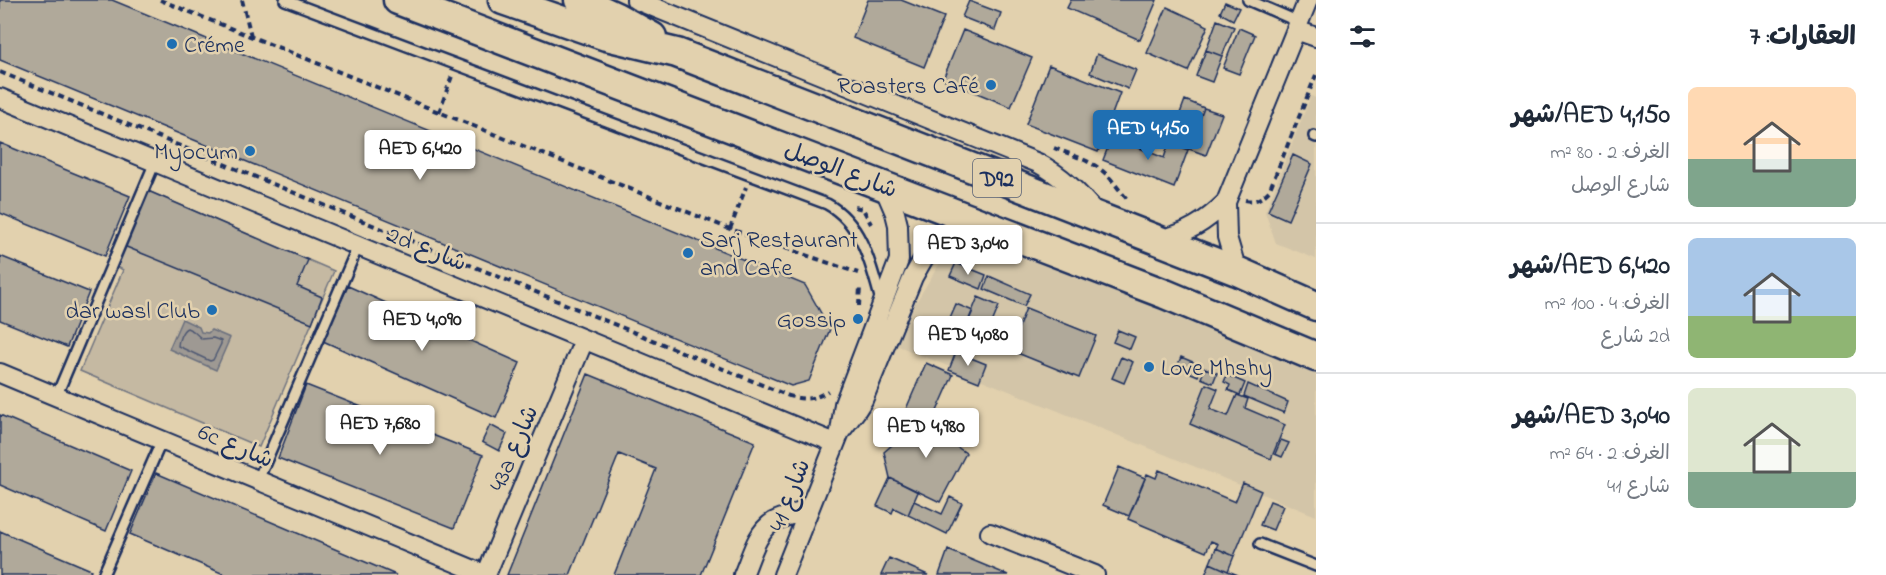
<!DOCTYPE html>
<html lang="ar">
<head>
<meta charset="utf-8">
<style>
  body { margin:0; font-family:"Indie Flower","Playpen Sans Arabic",sans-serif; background:#f2f2f3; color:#1f2937; direction:rtl; height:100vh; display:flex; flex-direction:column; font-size:22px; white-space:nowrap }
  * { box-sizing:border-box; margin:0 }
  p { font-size:20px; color:#747a83 }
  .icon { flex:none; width:33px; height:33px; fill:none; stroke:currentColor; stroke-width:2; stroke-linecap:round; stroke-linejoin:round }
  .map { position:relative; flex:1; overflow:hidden; direction:ltr }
  .drawer { display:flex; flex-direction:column; background:#fff; width:570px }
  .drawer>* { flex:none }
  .price { position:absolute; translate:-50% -51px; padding:0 14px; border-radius:6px; background:#fff; color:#222; font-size:20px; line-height:39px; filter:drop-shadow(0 2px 3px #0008) }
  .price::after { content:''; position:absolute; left:50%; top:36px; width:18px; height:14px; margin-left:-9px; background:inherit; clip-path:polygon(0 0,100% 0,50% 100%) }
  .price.on { background:#1f6fb2; color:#fff }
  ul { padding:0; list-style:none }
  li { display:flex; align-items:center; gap:18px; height:150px; padding:0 30px }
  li+li { border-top:2px solid #e0e1e3 }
  li span { display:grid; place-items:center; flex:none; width:168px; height:120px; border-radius:9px; color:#555 }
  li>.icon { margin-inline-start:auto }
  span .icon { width:72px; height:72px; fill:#fffc; stroke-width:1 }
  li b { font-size:26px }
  h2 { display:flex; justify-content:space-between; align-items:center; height:72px; padding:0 30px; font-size:26px }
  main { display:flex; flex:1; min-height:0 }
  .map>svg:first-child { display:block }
</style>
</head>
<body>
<main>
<section class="drawer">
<h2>العقارات: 7<svg class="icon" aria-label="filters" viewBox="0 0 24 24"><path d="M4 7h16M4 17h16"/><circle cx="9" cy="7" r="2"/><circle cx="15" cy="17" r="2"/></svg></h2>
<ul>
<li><span style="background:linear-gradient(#ffd9b3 60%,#7fa58c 0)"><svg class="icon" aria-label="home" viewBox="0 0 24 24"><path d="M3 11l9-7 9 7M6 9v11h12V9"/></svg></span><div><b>AED 4,150/شهر</b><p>الغرف: 2 · 80 m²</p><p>شارع الوصل</p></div></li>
<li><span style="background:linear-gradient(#a9c7e8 65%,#8fb573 0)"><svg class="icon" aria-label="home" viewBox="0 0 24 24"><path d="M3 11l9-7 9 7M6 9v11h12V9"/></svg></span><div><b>AED 6,420/شهر</b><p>الغرف: 4 · 100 m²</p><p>2d شارع</p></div></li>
<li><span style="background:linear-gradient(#dfe7d0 70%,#7fa58c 0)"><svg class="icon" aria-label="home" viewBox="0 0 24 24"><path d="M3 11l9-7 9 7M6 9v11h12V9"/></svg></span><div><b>AED 3,040/شهر</b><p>الغرف: 2 · 64 m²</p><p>شارع 41</p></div></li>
</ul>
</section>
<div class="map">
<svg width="1316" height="575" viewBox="0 0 1316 575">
  <rect width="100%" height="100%" fill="#e2d1ae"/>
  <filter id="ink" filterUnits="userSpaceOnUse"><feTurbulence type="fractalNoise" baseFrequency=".0167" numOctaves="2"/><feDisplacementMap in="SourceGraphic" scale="12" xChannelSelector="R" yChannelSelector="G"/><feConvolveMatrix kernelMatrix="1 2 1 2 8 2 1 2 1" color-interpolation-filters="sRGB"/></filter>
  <g filter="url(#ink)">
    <path fill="#d3c5a8" d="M1311 96 1316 98V259L1276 243 1265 212Z
      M978 219 1316 360V516L896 345 915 304 954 240Z"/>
    <path fill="#c5b9a2" stroke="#707480" stroke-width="1.5" d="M148 191 334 271 259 447 80 371 123 270 116 266Z"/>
    <path fill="#9e9993" stroke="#6a6f7e" stroke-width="1.5" d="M182 319 199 327 201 332 208 333 211 330 230 338 216 370 169 349Z"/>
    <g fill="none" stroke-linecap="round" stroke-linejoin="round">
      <path stroke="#4f5973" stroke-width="1.5" d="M187 328 193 331 202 339 213 338 221 341V344L213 360 210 361 178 346C178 341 182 330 187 328Z"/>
    </g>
    <path fill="#b0a99a" stroke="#1b2f5e" stroke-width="1.5" d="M0 0H112L805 285 830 329 809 381 791 386 0 60Z
      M868 0H901L944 17 924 67 853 38Z
      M1071 0H1157L1140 40 1067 8Z
      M969 1 1001 13 995 30 962 17Z
      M1225 2 1239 8 1233 20 1220 13Z
      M1167 7 1208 26 1188 71 1147 53Z
      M1217 20 1234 27 1222 56 1206 50Z
      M1239 28 1255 35 1239 74 1223 68Z
      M963 30 1032 58 1011 107 943 79Z
      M1206 50 1222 56 1212 82 1196 76Z
      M1097 54 1136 70 1128 89 1090 73Z
      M1049 65 1120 93 1098 152 1026 124Z
      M1185 100 1204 108 1188 150 1169 143Z
      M1204 108 1222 114 1206 155 1189 149Z
      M1118 121 1149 132 1142 149 1112 137Z
      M1112 137 1164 158 1169 143 1188 150 1174 188 1103 160Z
      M0 143 130 196 105 256 0 213Z
      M1293 155 1312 164 1288 220 1268 211Z
      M148 191 308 260 297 286 322 297 312 323 124 246Z
      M0 256 89 292 67 347 0 320Z
      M956 263 986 275 981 289 950 276Z
      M989 276 1030 294 1024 306 984 289Z
      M348 286 520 363 496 418 323 341Z
      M978 297 999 306 983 345 962 336Z
      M956 304 973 311 962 336 945 329Z
      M1026 308 1096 336 1079 378 1010 350Z
      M1118 330 1135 337 1130 349 1113 342Z
      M956 352 986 364 979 382 949 370Z
      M1121 357 1133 362 1124 383 1112 378Z
      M1181 357 1202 366 1198 376 1177 367Z
      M926 363 953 375 933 420 916 413 913 420 903 416Z
      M1205 368 1217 373 1213 383 1201 378Z
      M588 374 755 442 701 575H614L656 469 619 454 570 575H507Z
      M1227 375 1245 383 1240 395 1228 390 1230 385 1224 382Z
      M1206 384 1218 389 1210 409 1228 416 1237 395 1248 399 1245 408 1285 425 1271 459 1190 424Z
      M1248 384 1288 402 1284 413 1244 396Z
      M306 385 483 455 454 528 278 458Z
      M893 413 907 419 900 434 886 427Z
      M0 415 131 471 106 531 0 485Z
      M942 423 957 430 954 445 966 453 940 502 890 478 884 452 916 424Z
      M490 425 507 434 499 451 482 442Z
      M1281 440 1289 443 1282 457 1275 454Z
      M1119 467 1145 478 1129 516 1103 505Z
      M1159 470 1235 502 1243 483 1261 491 1234 556 1216 548 1218 544 1211 541 1206 552 1128 519 1147 474 1156 478Z
      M156 473 396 575H226L130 534Z
      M890 478 918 492 908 515 894 508 892 513 877 506Z
      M950 497 962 503 947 534 908 515 914 501 942 514Z
      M1270 501 1283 506 1273 530 1260 525Z
      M0 531 91 570 89 575H0Z
      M1216 548 1234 556 1228 571 1210 563Z
      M948 550 1008 575H939Z
      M889 558 928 575H881Z
      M1210 563 1228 571 1238 575H1205Z"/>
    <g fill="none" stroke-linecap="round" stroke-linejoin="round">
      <defs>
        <path id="lane" d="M285 0 827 204C862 223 871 265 881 301
          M1248 0 1299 22
          M1314 136 1316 137
          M56 397 155 162
          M258 480 358 246
          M1260 544 1316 566
          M103 575 162 440"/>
        <path id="street" d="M636 0 1038 163C1062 176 1078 192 1095 212
          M1296 30 1316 37
          M0 98 835 443
          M1158 240C1186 234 1206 222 1226 202
          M1237 271 1227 237 1226 202 1308 0
          M0 373 486 575 584 340
          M840 432 856 411 863 400 913 277 925 256 946 241 993 227
          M990 533 1095 575
          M743 575C751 557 756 533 773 522 784 516 798 513 809 510
          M783 575 840 432 844 404 899 260 898 225 895 213 883 185"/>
        <path id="primary" d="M398 0 1165 294 1316 357
          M503 0 606 36 677 53 1237 271 1316 306
          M579 0 616 17 652 37"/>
      </defs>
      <use href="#lane" stroke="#1b2f5e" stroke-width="14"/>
      <use href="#street" stroke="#1b2f5e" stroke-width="22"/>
      <use href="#primary" stroke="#1b2f5e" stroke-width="33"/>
      <path stroke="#1b2f5e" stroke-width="4" stroke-dasharray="6 4.5" stroke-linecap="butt" d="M160 0 730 229 858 273
        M242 0 251 36
        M0 72 789 396C804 400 814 400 828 391
        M439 112 452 76
        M1054 148C1072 155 1093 161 1107 175 1115 183 1121 193 1129 201
        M1245 200C1256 202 1261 199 1269 191L1316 75
        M855 207 863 209 871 224
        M730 229 746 187
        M859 306 860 286"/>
      <use href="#lane" stroke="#e2d1ae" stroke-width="9"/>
      <use href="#street" stroke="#e2d1ae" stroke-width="18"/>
      <use href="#primary" stroke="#e2d1ae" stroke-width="28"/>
    </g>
  </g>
  <g fill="#1f6fb2" stroke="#e2d1ae" stroke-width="2">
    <circle cx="172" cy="44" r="6"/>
    <circle cx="991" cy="85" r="6"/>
    <circle cx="250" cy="151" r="6"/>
    <circle cx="688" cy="253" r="6"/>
    <circle cx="212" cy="310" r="6"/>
    <circle cx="858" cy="319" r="6"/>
    <circle cx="1149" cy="367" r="6"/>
  </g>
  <g text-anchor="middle" stroke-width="5" stroke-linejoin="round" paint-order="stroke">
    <rect fill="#e2d1ae" stroke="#576076" stroke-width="1.5" x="973" y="159" width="48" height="38" rx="4.5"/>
    <g font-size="22" font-weight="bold" fill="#1b2f5e">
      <text x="997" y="186">D92</text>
    </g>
    <g font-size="24" fill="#1b2f5e" stroke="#e2d1ae" text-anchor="end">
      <text x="184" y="52" text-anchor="start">Créme</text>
      <text x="979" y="93">Roasters Café</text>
      <text x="238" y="159">Myocum</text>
      <text x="700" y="247" text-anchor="start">Sarj Restaurant<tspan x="700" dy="28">and Cafe</tspan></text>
      <text x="200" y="318">dar wasl Club</text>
      <text x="846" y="327">Gossip</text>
      <text x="1161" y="375" text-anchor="start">Love Mhshy</text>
    </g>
    <g font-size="24" fill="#1b2f5e" stroke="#e2d1ae">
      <text transform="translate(841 169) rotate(21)" y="8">شارع الوصل</text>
      <text transform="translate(427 248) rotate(22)" y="8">2d شارع</text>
      <text transform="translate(236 445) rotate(23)" y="8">6c شارع</text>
      <text transform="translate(513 448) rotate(-67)" y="8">43a شارع</text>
      <text transform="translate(789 495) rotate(-69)" y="8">شارع 41</text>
    </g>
  </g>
</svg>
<b class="price on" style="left:1148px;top:161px">AED 4,150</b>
<b class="price" style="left:420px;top:181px">AED 6,420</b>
<b class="price" style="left:968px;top:276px">AED 3,040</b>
<b class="price" style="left:422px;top:352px">AED 4,090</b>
<b class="price" style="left:968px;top:367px">AED 4,080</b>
<b class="price" style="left:380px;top:456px">AED 7,680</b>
<b class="price" style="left:926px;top:459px">AED 4,980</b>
</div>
</main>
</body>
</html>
